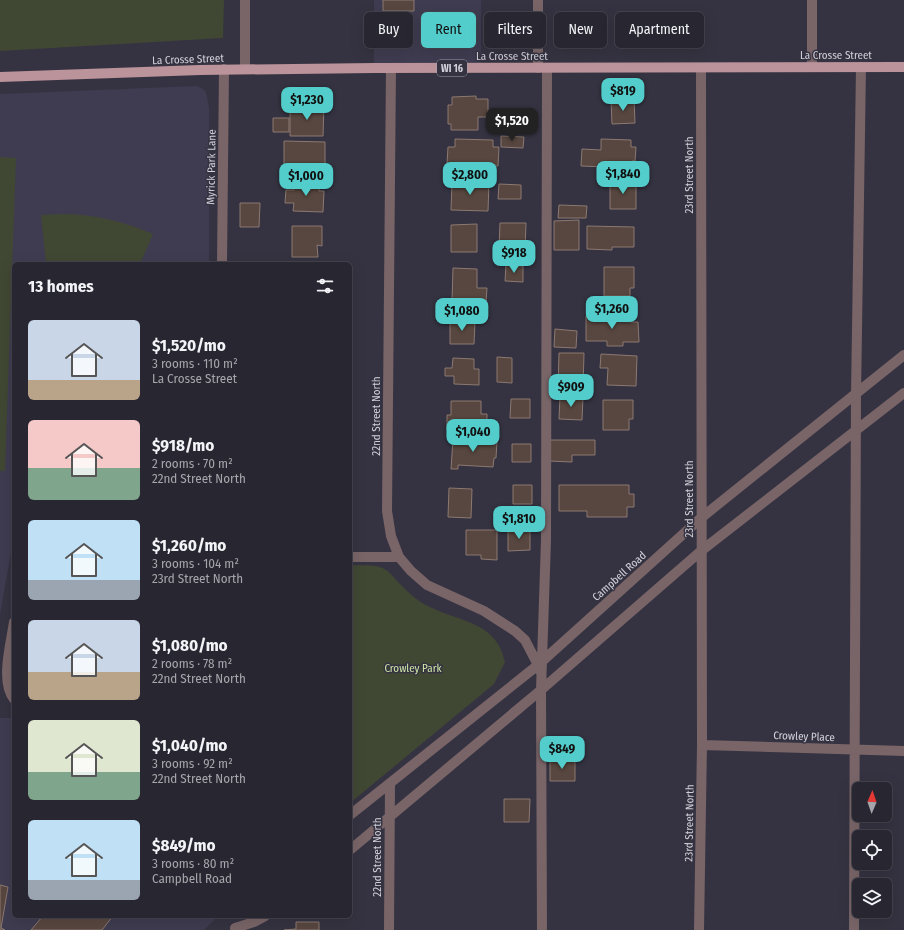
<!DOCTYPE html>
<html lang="en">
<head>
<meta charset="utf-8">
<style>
  body { margin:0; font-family:"Fira Sans Condensed",sans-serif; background:#34323d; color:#f1f3f6; height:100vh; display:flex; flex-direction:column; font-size:15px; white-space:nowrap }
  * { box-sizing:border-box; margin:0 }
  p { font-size:13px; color:#a5a5ab }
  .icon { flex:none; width:22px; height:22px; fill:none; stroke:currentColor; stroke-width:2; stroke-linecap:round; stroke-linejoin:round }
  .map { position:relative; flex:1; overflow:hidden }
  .details { position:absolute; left:12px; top:262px; width:340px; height:656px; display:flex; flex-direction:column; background:#282631; border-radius:6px; box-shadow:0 4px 16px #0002,0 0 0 1px #44434d }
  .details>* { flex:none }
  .top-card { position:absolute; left:364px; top:12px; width:380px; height:36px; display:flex; gap:8px }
  .needle { width:26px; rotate:2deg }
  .tools { position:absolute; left:852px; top:782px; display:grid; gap:8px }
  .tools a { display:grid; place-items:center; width:40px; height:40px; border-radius:6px; background:#282631; box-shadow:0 4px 16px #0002,0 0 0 1px #44434d; font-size:20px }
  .price { position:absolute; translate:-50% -34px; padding:0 9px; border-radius:8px; background:#53cdcb; color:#111; font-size:13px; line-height:26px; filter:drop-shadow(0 1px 2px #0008) }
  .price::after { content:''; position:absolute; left:50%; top:24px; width:12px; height:9px; margin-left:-6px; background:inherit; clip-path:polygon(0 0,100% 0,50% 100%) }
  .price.current { background:#222; color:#fff }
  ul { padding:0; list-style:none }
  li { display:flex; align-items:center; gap:12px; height:100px; padding:0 16px }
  li span { display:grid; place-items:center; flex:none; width:112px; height:80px; border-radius:6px; color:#555 }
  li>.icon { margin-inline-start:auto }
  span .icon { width:48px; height:48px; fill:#fffc; stroke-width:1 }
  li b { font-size:17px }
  h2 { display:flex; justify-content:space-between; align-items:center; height:48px; padding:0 16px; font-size:17px }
  .tag { padding:0 14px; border-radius:6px; background:#282631; box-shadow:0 4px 16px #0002,0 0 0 1px #44434d; font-size:14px; line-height:36px }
  .tag.current { background:#53cdcb; color:#111 }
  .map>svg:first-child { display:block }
</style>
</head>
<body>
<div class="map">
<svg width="904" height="930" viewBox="0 0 904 930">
  <rect width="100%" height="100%" fill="#353341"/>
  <path fill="#3f3c51" d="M374 0H481V68H374Z
    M197 86 203 89 206 92 209 108V264H14V535L0 615V94Z
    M0 718H14V916H218L204 930H0Z"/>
  <path fill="#404834" d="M0 0H224L223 38 0 51Z
    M0 157 16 158 5 471H0Z
    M61 214C94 214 123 221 153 234L140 264H46L41 215Z
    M350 565C361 566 377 563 386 570 391 573 395 579 399 583 407 591 417 601 428 606 458 622 497 621 505 662L494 684 350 803Z"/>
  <path fill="#584740" stroke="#8b7971" d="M383 0H414V11H383Z
    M476 96V99H488V117H478V130H451V124H448V105H452V97Z
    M634 99 635 123 612 124 611 100Z
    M301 105H324L323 136H290V111H300Z
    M273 118H289V132H273Z
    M501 136 524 137 523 148 501 147Z
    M455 139 493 140V147H499L498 166 447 164 448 147H455Z
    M601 139 631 140V147H636L635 161H632V168L581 166 582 149 601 150Z
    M284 141 325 142V169L284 168Z
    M294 180 319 181V191H324L323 212 293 211 294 203H285L286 190H294Z
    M610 181 636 182V209H610Z
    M452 182 489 183 488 211 451 210Z
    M499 184 521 185V199H498Z
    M240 203H260L259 227H240Z
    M559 205 587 206 586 218H558Z
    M579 220V250H554V221Z
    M500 223H526L525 251 499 250Z
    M477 224V252H451V225Z
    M292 226H322V246L317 245 318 257H292Z
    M587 226 634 227V247H612V250L587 249Z
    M506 265 523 266V282L505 281Z
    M604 267H634V288H630V296H604Z
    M453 268 477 269V288H487L486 302 452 301Z
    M586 316H631V322H638L639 342H623V346H607V341H586Z
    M450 321H475L474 344H450Z
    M555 329 577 331 576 348 554 347Z
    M559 353H584L583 388 558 387Z
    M601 354 637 356 636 386 607 385 608 368H600Z
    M497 357 512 358V383L497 382Z
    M453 358 474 359V369H479V385L454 384V376H445V368H452Z
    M560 396 583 397 582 420 559 419Z
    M511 399H530V418H510Z
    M603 400H633V419H629V430H603Z
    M451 401H481V414H487V422H480V433H453V430H447V415H451Z
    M453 439 497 441 496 458H494L493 467 458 465V469H451Z
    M550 440H595V455H572V462L549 461Z
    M512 444H531V462H512Z
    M513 485H532V504H513Z
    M559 485H629V494H634V507H627V517H587V511H559Z
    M449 488 472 489 471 518 448 517Z
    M466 530H497V560L481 559V555H466Z
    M530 530V550L508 551V531Z
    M550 760H575V781H550Z
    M504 799H530L529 822H504Z
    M0 885 8 887 1 928 5 930H0Z
    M43 916H113L102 930H31Z
    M296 922H319V930H284L296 929Z"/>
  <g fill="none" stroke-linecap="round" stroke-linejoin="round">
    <path stroke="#796568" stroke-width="10" d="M245 0V69
      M812 0V67
      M391 68 387 511 391 536 399 557 411 571 427 585 484 611 515 631 525 640 538 665 539 670
      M538 68V0
      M222 264 224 69
      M350 557H399
      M14 622C11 643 0 682 14 699
      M702 745 904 751
      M350 815 538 665 701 518 904 355
      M350 850 541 690 701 551 904 393
      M235 928 254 922 265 916
      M389 930 390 784
      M542 930 541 690 546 540 547 68
      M699 930 702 745 701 68
      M854 930 856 395 861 67"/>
    <path stroke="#bb939a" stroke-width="10" d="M0 77 200 70 374 68 904 67"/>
  </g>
  <g text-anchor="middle" stroke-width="3" stroke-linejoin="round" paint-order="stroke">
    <rect fill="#353341" stroke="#a4a2ae" stroke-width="1" x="437" y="60" width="30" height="16" rx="3"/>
    <g font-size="10" font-weight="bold" fill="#d3d2dc">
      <text x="452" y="72">WI 16</text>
    </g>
    <g font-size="11" fill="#d3d2dc" stroke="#353341">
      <text x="836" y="59">La Crosse Street</text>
      <text x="512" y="60">La Crosse Street</text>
      <text transform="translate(188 59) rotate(-2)" y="4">La Crosse Street</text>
      <text transform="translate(211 167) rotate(-89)" y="4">Myrick Park Lane</text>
      <text transform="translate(689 175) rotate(-90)" y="4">23rd Street North</text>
      <text transform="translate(376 416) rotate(-90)" y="4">22nd Street North</text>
      <text transform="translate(689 499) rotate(-90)" y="4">23rd Street North</text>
      <text transform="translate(619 576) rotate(-42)" y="4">Campbell Road</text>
      <text transform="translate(804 736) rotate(2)" y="4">Crowley Place</text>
      <text transform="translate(689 823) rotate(-89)" y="4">23rd Street North</text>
      <text transform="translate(377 857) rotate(-90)" y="4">22nd Street North</text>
    </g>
    <g font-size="11" fill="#cde5a6" stroke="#353341">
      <text x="413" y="672">Crowley Park</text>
    </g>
  </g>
</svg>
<div class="tools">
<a><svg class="needle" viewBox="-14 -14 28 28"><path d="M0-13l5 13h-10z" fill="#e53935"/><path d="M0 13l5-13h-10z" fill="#a5a5ab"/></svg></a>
<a><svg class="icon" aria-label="locate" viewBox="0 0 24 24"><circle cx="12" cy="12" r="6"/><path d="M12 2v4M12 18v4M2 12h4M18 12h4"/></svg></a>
<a><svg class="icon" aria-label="layers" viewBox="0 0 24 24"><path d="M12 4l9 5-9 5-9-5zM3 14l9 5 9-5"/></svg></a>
</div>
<b class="price" style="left:623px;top:112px">$819</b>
<b class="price" style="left:307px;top:121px">$1,230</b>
<b class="price current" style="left:512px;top:142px">$1,520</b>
<b class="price" style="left:623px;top:195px">$1,840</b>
<b class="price" style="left:470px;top:196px">$2,800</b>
<b class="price" style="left:306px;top:197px">$1,000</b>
<b class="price" style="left:514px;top:274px">$918</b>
<b class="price" style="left:612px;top:330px">$1,260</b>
<b class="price" style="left:462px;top:332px">$1,080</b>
<b class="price" style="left:571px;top:408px">$909</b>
<b class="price" style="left:473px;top:453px">$1,040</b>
<b class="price" style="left:519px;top:540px">$1,810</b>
<b class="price" style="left:562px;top:770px">$849</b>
<div class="top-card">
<a class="tag">Buy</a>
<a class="tag current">Rent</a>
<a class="tag">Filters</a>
<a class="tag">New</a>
<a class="tag">Apartment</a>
</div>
<section class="details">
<h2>13 homes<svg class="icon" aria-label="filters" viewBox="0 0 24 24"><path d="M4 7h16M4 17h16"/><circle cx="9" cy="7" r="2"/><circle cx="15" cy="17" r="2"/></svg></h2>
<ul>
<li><span style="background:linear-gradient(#c9d6e8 75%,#b9a48a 0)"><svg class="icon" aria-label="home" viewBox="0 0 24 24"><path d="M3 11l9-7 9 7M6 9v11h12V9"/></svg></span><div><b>$1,520/mo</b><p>3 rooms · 110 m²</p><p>La Crosse Street</p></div></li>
<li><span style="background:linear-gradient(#f6c9c9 60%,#7fa58c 0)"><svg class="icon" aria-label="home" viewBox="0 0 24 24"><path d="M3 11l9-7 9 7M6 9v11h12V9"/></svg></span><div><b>$918/mo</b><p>2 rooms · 70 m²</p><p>22nd Street North</p></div></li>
<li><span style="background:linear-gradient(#bfe0f5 75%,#9aa5b1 0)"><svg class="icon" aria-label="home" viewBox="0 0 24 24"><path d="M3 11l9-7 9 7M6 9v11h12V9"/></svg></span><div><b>$1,260/mo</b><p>3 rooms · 104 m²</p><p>23rd Street North</p></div></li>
<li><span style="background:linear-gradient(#c9d6e8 65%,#b9a48a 0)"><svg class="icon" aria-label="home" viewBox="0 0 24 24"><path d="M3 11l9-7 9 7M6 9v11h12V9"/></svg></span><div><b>$1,080/mo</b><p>2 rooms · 78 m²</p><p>22nd Street North</p></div></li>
<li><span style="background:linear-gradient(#dfe7d0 65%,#7fa58c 0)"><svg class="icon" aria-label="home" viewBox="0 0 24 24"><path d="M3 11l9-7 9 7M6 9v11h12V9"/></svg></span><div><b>$1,040/mo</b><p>3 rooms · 92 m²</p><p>22nd Street North</p></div></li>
<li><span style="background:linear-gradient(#bfe0f5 75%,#9aa5b1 0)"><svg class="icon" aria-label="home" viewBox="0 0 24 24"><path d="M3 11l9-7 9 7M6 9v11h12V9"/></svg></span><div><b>$849/mo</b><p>3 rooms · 80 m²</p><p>Campbell Road</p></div></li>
</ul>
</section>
</div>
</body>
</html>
